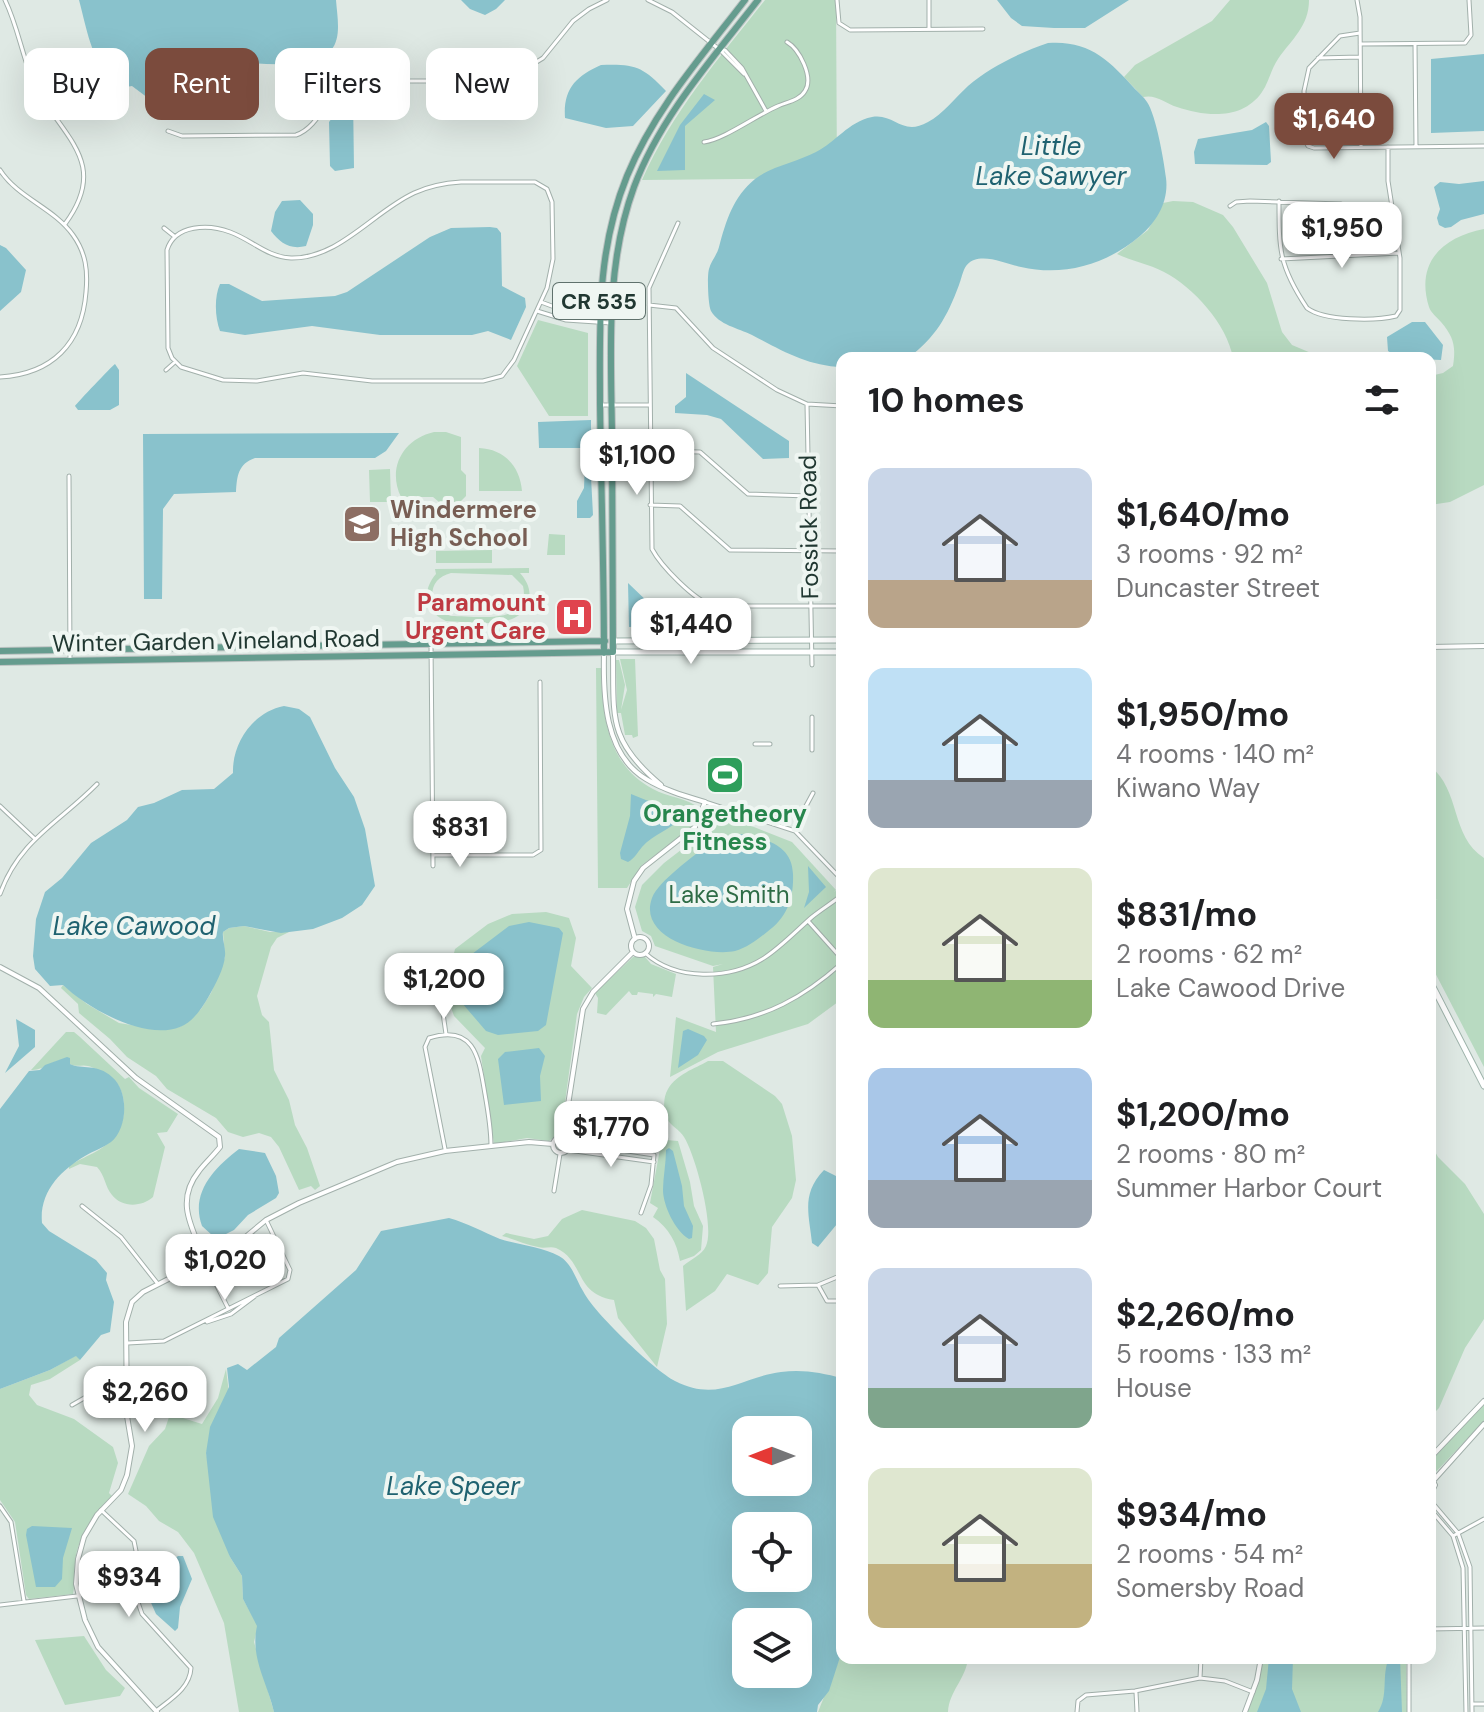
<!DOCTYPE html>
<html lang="en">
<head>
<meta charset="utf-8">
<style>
  body { margin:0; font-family:"DM Sans",sans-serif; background:#f6f6f6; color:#202124; height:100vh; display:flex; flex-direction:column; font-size:30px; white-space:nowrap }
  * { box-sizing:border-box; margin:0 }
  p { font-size:26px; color:#757577 }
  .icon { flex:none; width:44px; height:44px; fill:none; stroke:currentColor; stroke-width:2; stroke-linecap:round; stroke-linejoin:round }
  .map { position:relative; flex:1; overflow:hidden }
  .panel { position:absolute; left:836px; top:352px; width:600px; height:1312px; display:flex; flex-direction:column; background:#fff; border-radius:16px; box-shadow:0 8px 32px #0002 }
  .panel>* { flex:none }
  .banner { position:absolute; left:24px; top:48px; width:692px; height:72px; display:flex; gap:16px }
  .needle { width:52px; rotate:270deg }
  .tools { position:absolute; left:732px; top:1416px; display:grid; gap:16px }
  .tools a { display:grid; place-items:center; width:80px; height:80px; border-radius:16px; background:#fff; box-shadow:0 8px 32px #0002; font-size:40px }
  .price { position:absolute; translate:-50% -68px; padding:0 18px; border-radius:16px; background:#fff; color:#222; font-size:26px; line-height:52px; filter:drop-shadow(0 2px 4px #0008) }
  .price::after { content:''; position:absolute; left:50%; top:48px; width:24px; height:18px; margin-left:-12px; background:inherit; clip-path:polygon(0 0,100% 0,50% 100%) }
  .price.active { background:#7b4b3d; color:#fff }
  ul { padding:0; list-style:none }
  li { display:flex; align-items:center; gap:24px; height:200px; padding:0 32px }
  li span { display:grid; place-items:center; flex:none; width:224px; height:160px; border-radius:16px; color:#555 }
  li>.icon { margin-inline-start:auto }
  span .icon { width:96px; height:96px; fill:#fffc; stroke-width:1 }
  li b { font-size:34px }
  h2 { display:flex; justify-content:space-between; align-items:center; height:96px; padding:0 32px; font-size:34px }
  .pill { padding:0 28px; border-radius:16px; background:#fff; box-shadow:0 8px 32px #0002; font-size:28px; line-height:72px }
  .pill.active { background:#7b4b3d; color:#fff }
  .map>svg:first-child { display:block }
</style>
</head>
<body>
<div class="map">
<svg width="1484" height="1712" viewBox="0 0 1484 1712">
  <rect width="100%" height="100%" fill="#dfe9e4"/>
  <path fill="#b8dac1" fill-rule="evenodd" d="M765 0H836L837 178 642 180C672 112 720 57 765 0Z
    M1230 0H1309C1309 26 1292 39 1278 59 1271 69 1269 82 1262 92 1243 120 1206 117 1177 107 1165 103 1156 94 1143 97L1124 77 1135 65 1212 21Z
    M1173 201 1193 202 1223 215 1233 227 1267 283 1282 332 1292 345 1323 358H1233C1227 324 1193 287 1164 272 1149 264 1132 261 1117 254L1148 230 1163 203Z
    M1484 229V485L1450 502 1430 505V376L1443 373 1453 366C1456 347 1454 337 1441 322 1437 317 1431 313 1429 307 1415 262 1443 237 1484 229Z
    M538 320 588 333V416H549L517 366Z
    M434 432H446L461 437V470L466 475V496L459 503 439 502 433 497H401C387 468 403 439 434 432Z
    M479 448C504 449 520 466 522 491H479Z
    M390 469 391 502H370L369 470Z
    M549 534 565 535V555H547Z
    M492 550V563H436V551Z
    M529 568V573H520C528 582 532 592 528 603 519 631 470 622 446 621 425 612 421 591 436 574L435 569ZM451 573 512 575 523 586C532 626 475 616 451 616L443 613 433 602C430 587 436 577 451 573Z
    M620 659H635L638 736 633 738 632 735H625L621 713H617L616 660H619L625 685 621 710 627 690Z
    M596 668H601C602 714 607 765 653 789 667 797 688 798 699 808L691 828 642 865 627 888H598Z
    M1430 766C1461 790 1450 836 1484 858V1067L1430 963V900H1438L1430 899Z
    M718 817 754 827 792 842 836 890 834 892 840 888 842 890V999L808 1024 718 1052 670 1077 676 1017 716 1032 713 967 723 964 713 966 655 946 651 936 642 931 635 907 642 885 664 863 703 833 710 818Z
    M546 912 569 918 576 938 571 966 592 988 584 997 577 1014 561 1132 549 1141 527 1138 494 1144 481 1056 485 1048 454 1016 449 1002V973L455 949 488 924 512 914Z
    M244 926 270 932H289L277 938 271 947 257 996 262 1015 269 1022 274 1070 289 1100 295 1125 307 1148 320 1186 315 1190 311 1186 299 1190 279 1147 271 1137 259 1133 243 1137 228 1132 216 1118 167 1089 156 1076 127 1057 110 1039 79 1013 78 1004 61 988 63 985 87 1004 119 1023 156 1029 180 1027 201 1009 211 993 225 957 223 932 229 928Z
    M633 957H645L651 964 676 974 672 997 656 994 653 997V994L638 992 637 995H632L629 991 606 1015 597 1013 598 998 595 993Z
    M66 1032H74L80 1037 125 1079 129 1077 139 1088 178 1114 167 1132 157 1133 165 1147 153 1197C142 1207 122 1208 112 1195 105 1187 105 1175 97 1167L80 1164 69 1169V1166C84 1156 104 1151 115 1136 128 1120 128 1087 109 1076 103 1072 93 1067 88 1066 81 1064 78 1068 70 1064L69 1060C55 1057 45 1071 31 1070Z
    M708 1061H723L775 1096 782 1104 792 1136 796 1180 792 1198 772 1227 768 1273 758 1285 727 1274 715 1291 686 1311 683 1266C691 1259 702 1255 706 1246 715 1227 695 1154 684 1137 680 1130 671 1126 667 1119 663 1111 663 1097 668 1089 677 1074 694 1069 708 1061Z
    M666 1140 678 1141 690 1182 694 1206 703 1226 701 1250 694 1256 680 1261C677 1243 669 1228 653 1217L658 1208 650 1203 660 1149Z
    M1430 1143 1438 1157 1465 1184 1484 1214V1319L1465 1348 1439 1408 1430 1417Z
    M582 1210 635 1221 646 1228 654 1239 660 1270 665 1279 667 1324 657 1367 618 1318 614 1300C574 1294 585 1261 556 1248 550 1246 544 1249 538 1247 526 1245 514 1239 502 1236L506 1233 534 1239 548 1236 562 1219Z
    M77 1355 80 1360 50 1379 31 1385 29 1395 37 1405 74 1419 113 1447 118 1463 109 1493 112 1496C93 1514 78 1536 75 1562 74 1573 75 1585 73 1594L29 1599 26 1595 15 1522 0 1500V1389L50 1370Z
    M226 1369 229 1393 206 1453 230 1557 242 1576 243 1599 258 1626 254 1642 274 1712H239L224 1623 194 1553 178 1532 159 1521 146 1506 128 1494 149 1446 165 1429 170 1414 202 1424 218 1398Z
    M1484 1404V1421L1432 1476 1430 1461Z
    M84 1636 106 1670 125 1688 120 1696 65 1705 35 1640Z
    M842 1652V1658H968C966 1679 949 1691 948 1712H818Z
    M1263 1658H1406L1407 1712H1247L1258 1683Z"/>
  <path fill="#89c2cc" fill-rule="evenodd" d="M79 0H336C337 15 342 38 331 50 309 74 237 61 207 58L201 77 191 92 170 99 148 98 132 86 120 88C92 65 88 34 79 0Z
    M461 0H505L496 9 485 15 470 9Z
    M997 0H1129L1085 28H1054L1022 26 1011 18Z
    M1048 43C1089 40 1109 60 1135 89 1139 93 1144 97 1147 102 1156 115 1164 161 1166 178 1169 201 1157 222 1140 236 1107 264 1065 277 1021 267 1007 264 988 255 974 260 963 264 963 275 959 285 947 317 936 337 908 358H842V367C807 366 781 350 752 335 738 328 719 325 711 311 708 305 707 275 709 269 711 261 717 255 719 247 726 221 733 197 755 179 772 166 797 162 816 152 836 142 848 122 872 117 895 113 902 137 928 122 943 114 955 98 968 86 990 67 1021 52 1048 43Z
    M1484 54V131L1431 133V59Z
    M601 65C635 64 642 66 666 91L633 126 606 128 565 118C563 89 576 76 601 65Z
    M704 94 715 100 685 126V170L657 171 680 125Z
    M350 95 353 97 354 168 335 171 330 166 329 122Z
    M1266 122 1269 126 1271 162 1267 165 1195 164 1194 152 1198 139 1252 130Z
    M1484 181V214L1461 220 1451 227 1445 228 1439 225 1437 218 1440 209 1434 187 1440 182 1459 184Z
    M300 200 313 214V225L306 246C290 250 280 243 271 231L275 212 282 201Z
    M490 227 497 228 501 233 502 286 525 298 526 307 511 340 488 331 472 335H380L312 326 245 335 220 331C215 318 214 297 220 284H229L262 301 335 296 347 292 430 237 451 228Z
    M0 245 6 248 26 270 21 292 0 311Z
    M1412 322H1425L1443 345 1441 360 1399 358 1388 351 1387 337Z
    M115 364 119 370V405L110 410H78L75 406C77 403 112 366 115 364Z
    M686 373 789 441V458L763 459 721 419 707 415 675 413V406L686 397Z
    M591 420V448H539L538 422Z
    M399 433 386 451 375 458H255C238 464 237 476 236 492L174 494 163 509 162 599H144L143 434Z
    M590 458 593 515 590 518H577V501L584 488 585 461Z
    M628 583 672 625 629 627Z
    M284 706 299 709 310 717 335 768 354 797 365 829 375 886 362 905 342 918 313 929 281 933 244 926 229 928 223 932C222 940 226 948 225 956 224 969 215 985 209 996 202 1008 193 1022 180 1027 145 1041 87 1008 63 985L50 986 35 969 33 956 36 919 45 892 62 878 91 843 127 820 138 807 154 803 182 790 214 789 233 773C232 743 253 712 284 706Z
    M631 794 678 813 682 817C671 830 653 834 642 847 637 853 635 858 628 862L621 859 620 853 630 816Z
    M741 834C765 839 792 844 793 874 794 898 787 918 767 932 758 939 747 948 735 951 707 957 637 939 652 898 659 880 694 857 709 843L718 837Z
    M808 866 826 887 804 908 809 892Z
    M529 922 559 928 563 933 546 1025 538 1031 498 1035 486 1031 462 1003 458 981 461 959 472 954 509 926Z
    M16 1019 35 1030V1047L5 1073 19 1046Z
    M688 1029 704 1036 707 1040 698 1055 678 1068 683 1031Z
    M539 1048 545 1056 540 1076 541 1101 504 1105 498 1059 505 1052Z
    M67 1057 70 1058V1064C82 1070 97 1063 112 1077 129 1091 128 1128 111 1142 103 1148 93 1151 85 1156 61 1170 39 1192 42 1223L49 1231 96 1260 107 1273 106 1280 114 1302 110 1332 101 1335 80 1360 76 1356 50 1370 0 1389V1109L29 1071 40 1070 45 1065Z
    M669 1148 673 1151 682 1186 684 1206 693 1226 692 1238 689 1239C675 1231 663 1205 663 1190 663 1177 666 1164 666 1150Z
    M239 1149 265 1153 276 1176 279 1193 276 1198 248 1215 234 1230 222 1236H213L202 1226C190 1193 214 1168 239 1149Z
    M824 1170 842 1179V1218L818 1247 812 1243C809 1214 801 1194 824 1170Z
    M449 1218C467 1223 483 1232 500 1239 519 1245 542 1247 559 1256 572 1263 576 1280 583 1291 593 1312 654 1370 675 1381 718 1403 741 1377 781 1372 803 1369 822 1373 842 1378V1651L829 1691 818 1705 817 1712H274C267 1681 250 1658 257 1626L243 1599 242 1576 230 1557 213 1517 206 1453 210 1427 229 1387 227 1368 238 1364 247 1370 276 1347 279 1338 356 1270 381 1231ZM798 1430V1482H746V1430ZM746 1526H798V1578H746ZM746 1622H798V1674H746Z
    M32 1526 72 1528 63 1558 62 1579 55 1587H36L26 1535 27 1529Z
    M178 1556H183L192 1579 180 1607 178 1628 175 1631 156 1614 148 1596 150 1592 163 1588 167 1565Z
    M1269 1658H1293L1292 1689 1301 1712H1257L1266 1689Z
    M1389 1658H1400L1402 1712H1378C1389 1695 1381 1676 1389 1658Z"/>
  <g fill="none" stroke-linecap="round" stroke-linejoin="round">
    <defs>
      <path id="minor" d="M5 0C17 25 21 50 31 76 54 133 114 158 65 224
        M648 0 672 12 720 50H725L742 68 766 111
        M837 0 839 23 850 30 983 29
        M929 0V29
        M1357 0 1360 17 1361 147
        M1360 33 1340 36 1309 68 1304 91 1305 140 1308 146 1314 148 1484 146
        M1360 44 1465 43 1471 35 1469 0
        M1415 44 1416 147
        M720 50 744 74
        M1318 58 1360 57
        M343 84 372 81H441L470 88 517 74 543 58 573 21 589 9 607 0
        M168 131 182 136 296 135C327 125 331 69 369 80
        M704 142C723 140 757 115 778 106 787 102 800 100 805 91 814 77 799 49 787 42
        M0 170C18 198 54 208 73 235 86 253 88 271 86 292 82 344 52 374 0 377
        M461 182H535L547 189 552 202 553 259 547 288 514 360 502 376 483 381H372L303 373 257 381 223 380 181 367 172 358 168 348 167 250C175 224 209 224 230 232 252 240 267 257 291 258 339 259 373 212 414 193 429 186 445 183 461 182Z
        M1279 201C1279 250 1279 266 1307 308 1324 321 1375 321 1396 316L1400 310V258L1388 181V147
        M1230 206 1236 202 1250 201 1341 204 1345 219 1346 256
        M678 223 649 288 652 549C661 566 694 600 713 606H842
        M164 228 174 236
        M1281 259 1399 253
        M541 302 568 312 611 315
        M649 305 676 308 713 348 777 390 807 404 842 406
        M537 311 566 320 611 323
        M166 370 175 362
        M807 404 812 665
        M600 405H649
        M650 451 700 452 748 494 809 496
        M69 476 70 658
        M650 505 680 506 730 550 842 551
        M431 643 433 866
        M812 717V750
        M755 744H770
        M705 802 795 831 842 880
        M0 806 34 838
        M793 830 813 793
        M433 855H533L541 850 540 682
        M0 894C19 840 60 822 97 784
        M808 921 842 959
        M645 953C676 981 729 980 764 958 781 947 796 931 812 917 822 909 832 903 842 895
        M444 959 439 986 446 1034
        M713 1024C765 1019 804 997 842 963
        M842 1111 840 1115 842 1127
        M569 1142 654 1155 651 1185 641 1213
        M445 1149 425 1047 429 1038C476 1023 479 1060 485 1094 488 1111 491 1129 491 1146
        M568 1150 654 1162
        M554 1191 560 1154
        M82 1206 121 1237 158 1284
        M205 1262 228 1308
        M818 1285 827 1301H842
        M780 1286 818 1285 842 1275
        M207 1322 231 1314 255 1296
        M128 1343 164 1341 288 1279 290 1270 266 1220
        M72 1405 107 1385 127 1382
        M1430 1500 1458 1533 1470 1567 1472 1712
        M0 1506 11 1522 24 1601
        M1430 1509 1453 1536 1463 1568 1466 1712
        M101 1510 134 1541 136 1551 133 1588 142 1614 191 1668C190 1688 171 1699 156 1711
        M1453 1536 1484 1519
        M0 1605 77 1596
        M1430 1629 1484 1628
        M1409 1658V1712
        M1200 1678 1201 1658
        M1136 1692 1137 1712
        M1472 1704H1484
        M1077 1712 1078 1701 1086 1695 1135 1691 1200 1678 1225 1681 1253 1692"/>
      <path id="tertiary" d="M1430 647 1484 646
        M613 652C614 717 607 740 661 785
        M604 653C603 695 604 754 646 779 664 790 685 796 705 802L695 827 643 868 634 881 627 909 635 939
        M631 946a9 9 0 1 1 18 0a9 9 0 1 1-18 0Z
        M0 967 39 988 136 1078 219 1137 220 1147C213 1156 205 1163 199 1171 174 1202 193 1229 205 1260
        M553 1145a8 8 0 1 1 16 0a8 8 0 1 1-16 0Z
        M563 1137 583 1009 593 992 633 952
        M1430 1458 1484 1401
        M1430 1477 1435 1485 1430 1495
        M1433 1481 1484 1424
        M157 1712 98 1647 85 1620 76 1584 78 1559 84 1537 97 1515 121 1490 127 1475 132 1446 127 1416 126 1322 132 1302 143 1292 237 1244 266 1220 299 1203 397 1162 445 1151 529 1142 553 1144
        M1245 1712 1257 1680 1261 1658"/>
      <path id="secondary" d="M613 641 842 640
        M613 652H842
        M1430 981 1484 1086"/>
      <path id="primary" d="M0 651 605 641
        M604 653C604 570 601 486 600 403 600 323 596 252 627 176 654 110 702 56 745 0
        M0 662 613 652C612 579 612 506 612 433 611 350 605 266 634 187 660 117 713 58 758 0"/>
    </defs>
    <use href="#minor" stroke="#a2b0ab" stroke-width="5"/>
    <use href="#tertiary" stroke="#a2b0ab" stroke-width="6"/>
    <use href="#secondary" stroke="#9fb4ac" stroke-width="7"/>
    <use href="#primary" stroke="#bcc3c2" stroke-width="8"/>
    <use href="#minor" stroke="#fff" stroke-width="3"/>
    <use href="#tertiary" stroke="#fff" stroke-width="4"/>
    <use href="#secondary" stroke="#fff" stroke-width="5"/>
    <use href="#primary" stroke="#659c8e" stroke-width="6"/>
  </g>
  <defs>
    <symbol id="school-square" viewBox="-11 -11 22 22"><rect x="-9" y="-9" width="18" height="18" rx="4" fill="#8d6e63" stroke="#eff6f2"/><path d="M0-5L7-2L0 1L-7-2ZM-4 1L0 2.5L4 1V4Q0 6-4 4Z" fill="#fff"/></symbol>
    <symbol id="hospital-square" viewBox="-11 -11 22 22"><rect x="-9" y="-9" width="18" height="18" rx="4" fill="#e0444e" stroke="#eff6f2"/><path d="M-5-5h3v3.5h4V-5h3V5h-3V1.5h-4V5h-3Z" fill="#fff"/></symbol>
    <symbol id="stadium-square" viewBox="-11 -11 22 22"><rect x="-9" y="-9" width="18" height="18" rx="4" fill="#2e9e5b" stroke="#eff6f2"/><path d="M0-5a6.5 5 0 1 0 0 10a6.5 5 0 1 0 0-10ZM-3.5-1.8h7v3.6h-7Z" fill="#fff"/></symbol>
  </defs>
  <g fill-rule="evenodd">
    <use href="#school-square" x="340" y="502" width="44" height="44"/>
    <use href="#hospital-square" x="552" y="595" width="44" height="44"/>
    <use href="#stadium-square" x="703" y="753" width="44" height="44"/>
  </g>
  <g text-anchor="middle" stroke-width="8" stroke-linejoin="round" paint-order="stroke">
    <rect fill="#eff6f2" stroke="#5f716c" stroke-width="2" x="553" y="283" width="92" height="36" rx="6"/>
    <g font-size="22" font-weight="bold" fill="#213832">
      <text x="599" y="309">CR 535</text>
    </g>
    <g font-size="24" font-weight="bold" fill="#785e54" stroke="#eff6f2" text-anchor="start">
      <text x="390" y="518">Windermere<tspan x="390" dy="28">High School</tspan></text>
    </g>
    <g font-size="24" fill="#213832" stroke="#eff6f2">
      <text transform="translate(809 527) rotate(-91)" y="8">Fossick Road</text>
      <text transform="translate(216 641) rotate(-1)" y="8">Winter Garden Vineland Road</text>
    </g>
    <g font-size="24" font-weight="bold" fill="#be3a42" stroke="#eff6f2" text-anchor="end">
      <text x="546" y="611">Paramount<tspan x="546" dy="28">Urgent Care</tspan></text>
    </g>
    <g font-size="24" font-weight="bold" fill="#27864d" stroke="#eff6f2">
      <text x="725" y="822">Orangetheory<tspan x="725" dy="28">Fitness</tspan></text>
    </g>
    <g font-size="24" fill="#2e6c46" stroke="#eff6f2">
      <text x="729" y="903">Lake Smith</text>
    </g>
    <g font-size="26" font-style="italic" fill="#1f6270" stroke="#eff6f2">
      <text x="1051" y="155">Little<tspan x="1051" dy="30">Lake Sawyer</tspan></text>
      <text x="134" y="935">Lake Cawood</text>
      <text x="453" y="1495">Lake Speer</text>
    </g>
  </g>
</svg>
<div class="tools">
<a><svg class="needle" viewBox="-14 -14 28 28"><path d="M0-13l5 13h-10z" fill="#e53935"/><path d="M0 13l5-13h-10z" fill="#757577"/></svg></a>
<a><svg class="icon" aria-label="locate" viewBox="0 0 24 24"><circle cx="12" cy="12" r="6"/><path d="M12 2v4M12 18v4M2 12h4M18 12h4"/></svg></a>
<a><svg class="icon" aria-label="layers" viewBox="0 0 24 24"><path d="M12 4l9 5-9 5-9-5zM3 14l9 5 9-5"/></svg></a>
</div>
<b class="price active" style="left:1334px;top:161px">$1,640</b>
<b class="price" style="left:1342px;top:270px">$1,950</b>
<b class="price" style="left:637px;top:497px">$1,100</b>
<b class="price" style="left:691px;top:666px">$1,440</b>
<b class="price" style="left:460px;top:869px">$831</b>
<b class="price" style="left:444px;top:1021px">$1,200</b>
<b class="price" style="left:611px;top:1169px">$1,770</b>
<b class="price" style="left:225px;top:1302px">$1,020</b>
<b class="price" style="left:145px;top:1434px">$2,260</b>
<b class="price" style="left:129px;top:1619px">$934</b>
<div class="banner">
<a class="pill">Buy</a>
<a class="pill active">Rent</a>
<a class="pill">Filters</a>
<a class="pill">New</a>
</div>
<section class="panel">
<h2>10 homes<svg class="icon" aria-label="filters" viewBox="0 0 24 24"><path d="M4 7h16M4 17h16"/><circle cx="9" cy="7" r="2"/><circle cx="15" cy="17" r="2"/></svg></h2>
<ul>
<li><span style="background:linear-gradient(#c9d6e8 70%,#b9a48a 0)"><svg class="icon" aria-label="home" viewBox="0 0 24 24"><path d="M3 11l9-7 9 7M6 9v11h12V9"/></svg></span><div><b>$1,640/mo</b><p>3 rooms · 92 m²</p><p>Duncaster Street</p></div></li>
<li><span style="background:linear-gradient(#bfe0f5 70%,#9aa5b1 0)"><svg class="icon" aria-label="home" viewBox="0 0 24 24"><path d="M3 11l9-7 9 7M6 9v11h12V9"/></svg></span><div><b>$1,950/mo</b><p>4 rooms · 140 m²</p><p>Kiwano Way</p></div></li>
<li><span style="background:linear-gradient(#dfe7d0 70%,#8fb573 0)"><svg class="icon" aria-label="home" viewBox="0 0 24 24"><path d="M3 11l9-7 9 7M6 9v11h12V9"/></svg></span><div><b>$831/mo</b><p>2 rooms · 62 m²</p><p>Lake Cawood Drive</p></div></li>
<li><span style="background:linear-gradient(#a9c7e8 70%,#9aa5b1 0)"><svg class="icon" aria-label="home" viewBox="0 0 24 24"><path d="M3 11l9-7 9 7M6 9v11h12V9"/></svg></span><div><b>$1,200/mo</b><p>2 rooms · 80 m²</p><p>Summer Harbor Court</p></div></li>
<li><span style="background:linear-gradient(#c9d6e8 75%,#7fa58c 0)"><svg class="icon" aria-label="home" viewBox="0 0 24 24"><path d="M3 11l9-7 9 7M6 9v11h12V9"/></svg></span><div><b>$2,260/mo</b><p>5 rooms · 133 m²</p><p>House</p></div></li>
<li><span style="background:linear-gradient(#dfe7d0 60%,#c2b280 0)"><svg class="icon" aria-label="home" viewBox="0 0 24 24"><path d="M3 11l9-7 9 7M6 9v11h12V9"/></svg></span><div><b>$934/mo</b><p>2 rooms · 54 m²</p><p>Somersby Road</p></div></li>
</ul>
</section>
</div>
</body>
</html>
